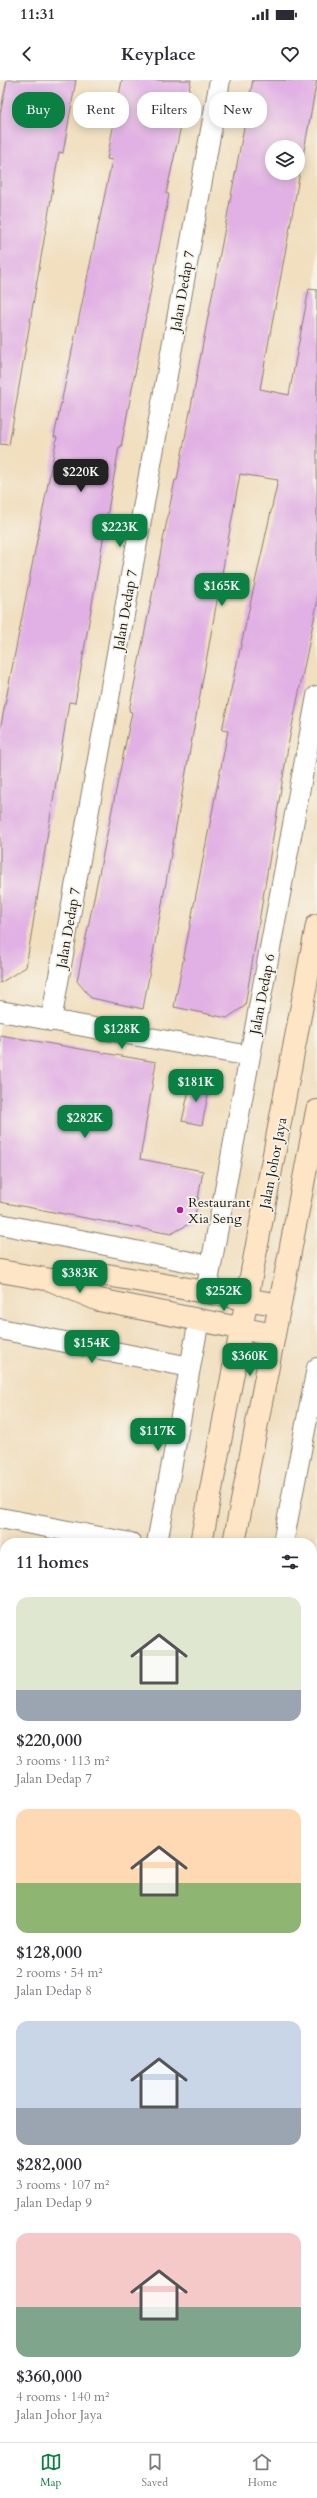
<!DOCTYPE html>
<html lang="en">
<head>
<meta charset="utf-8">
<style>
  body { margin:0; font-family:Cardo,serif; background:#f2f2f3; color:#2b2b33; height:100vh; display:flex; flex-direction:column; font-size:15px; white-space:nowrap }
  * { box-sizing:border-box; margin:0 }
  p { font-size:13px; color:#7c7c81 }
  .icon { flex:none; width:22px; height:22px; fill:none; stroke:currentColor; stroke-width:2; stroke-linecap:round; stroke-linejoin:round }
  .map { position:relative; flex:1; overflow:hidden }
  .panel { position:absolute; left:0px; top:1458px; width:317px; height:904px; display:flex; flex-direction:column; background:#fff; border-radius:16px 16px 0 0; box-shadow:0 2px 10px #0003 }
  .panel>* { flex:none }
  .banner { position:absolute; left:12px; top:12px; width:293px; height:36px; display:flex; gap:8px }
  .tools { position:absolute; left:265px; top:60px; display:grid; gap:8px }
  .tools a { display:grid; place-items:center; width:40px; height:40px; border-radius:50%; background:#fff; box-shadow:0 2px 10px #0003; font-size:20px }
  .price { position:absolute; translate:-50% -34px; padding:0 9px; border-radius:8px; background:#0b8043; color:#fff; font-size:13px; line-height:26px; filter:drop-shadow(0 1px 2px #0008) }
  .price::after { content:''; position:absolute; left:50%; top:24px; width:12px; height:9px; margin-left:-6px; background:inherit; clip-path:polygon(0 0,100% 0,50% 100%) }
  .price.current { background:#222; color:#fff }
  ul { padding:0; list-style:none }
  li { display:grid; align-content:center; gap:8px; height:212px; padding:0 16px }
  li span { display:grid; place-items:center; height:124px; border-radius:12px; color:#555 }
  li>.icon { margin-inline-start:auto }
  span .icon { width:72px; height:72px; fill:#fffc; stroke-width:1 }
  li b { font-size:17px }
  h2 { display:flex; justify-content:space-between; align-items:center; height:48px; padding:0 16px; font-size:17px }
  .chip { padding:0 14px; border-radius:16px; background:#fff; box-shadow:0 2px 10px #0003; font-size:14px; line-height:36px }
  .chip.current { background:#0b8043; color:#fff }
  .status { display:flex; justify-content:space-between; align-items:center; height:28px; padding:0 20px; background:#fff; direction:ltr }
  .status svg { height:11px; fill:currentColor }
  header { display:flex; justify-content:space-between; align-items:center; height:52px; padding:0 16px; background:#fff; font-size:18px; font-weight:800 }
  .tabs { display:flex; justify-content:space-around; align-items:center; height:56px; border-top:1px solid #e1e1e2; background:#fff; font-size:11px; color:#7c7c81 }
  .tabs a { display:grid; justify-items:center; gap:2px }
  .tabs .current { color:#0b8043 }
  .map>svg:first-child { display:block }
</style>
</head>
<body>
<div class="status"><b>11:31</b><svg viewBox="0 0 49 12"><path d="M0 12V9h3v3zM5 12V6h3v6zM10 12V3h3v9zM15 12V0h3v12zM26 1h20v11H26zM47 4h2v5h-2z"/></svg></div>
<header><svg class="icon" aria-label="back" viewBox="0 0 24 24"><path d="M15 5l-7 7 7 7"/></svg>Keyplace<svg class="icon" aria-label="heart" viewBox="0 0 24 24"><path d="M12 20l-8-8c-3-5 5-10 8-4 3-6 11-1 8 4z"/></svg></header>
<div class="map">
<svg width="317" height="2362" viewBox="0 0 317 2362">
  <rect width="100%" height="100%" fill="#f7f3e8"/>
  <filter id="ink" filterUnits="userSpaceOnUse"><feTurbulence type="fractalNoise" baseFrequency=".025" numOctaves="2"/><feDisplacementMap in="SourceGraphic" scale="8" xChannelSelector="R" yChannelSelector="G"/><feConvolveMatrix kernelMatrix="1 2 1 2 8 2 1 2 1" color-interpolation-filters="sRGB"/></filter>
  <filter id="wash" filterUnits="userSpaceOnUse"><feTurbulence type="fractalNoise" baseFrequency=".012" numOctaves="4" result="noise"/><feDisplacementMap in="SourceGraphic" scale="16" xChannelSelector="R" yChannelSelector="G"/><feGaussianBlur stdDeviation="0.9" result="paint"/><feColorMatrix in="noise" values="0 0 0 0 0 0 0 0 0 0 0 0 0 0 0 0 0 1.4 0 .05"/><feComposite in="paint" operator="in"/></filter>
  <g filter="url(#wash)">
    <rect width="100%" height="100%" fill="#f1dfc0"/>
    <g id="blocks">
      <path fill="#e1b0e4" fill-rule="evenodd" d="M7 0H76L63 73 59 72 9 365 0 364V34Z
        M122 0H191L166 114H169L121 367H119L75 623 69 622 26 887 0 903V650L57 357H54L112 80 107 79Z
        M253 0H317L260 309 289 315 309 209 317 210V524L289 661 245 926 227 938 174 927 228 651 222 650 278 400 240 394 143 929 91 918 77 901 132 632 129 631 175 400H177ZM272 67H298V93H272Z
        M0 955 156 982 140 1079 203 1091 194 1141 171 1154 0 1122Z
        M191 1001 210 1005 202 1045 182 1041Z"/>
    </g>
  </g>
  <g filter="url(#ink)">
    <use href="#blocks" fill-opacity="0" stroke="#867e6e" stroke-width="1"/>
    <g fill="none" stroke-linecap="round" stroke-linejoin="round">
      <defs>
        <path id="minor" d="M0 931 250 976
          M51 941 220 0
          M0 1144 211 1186
          M206 1212 317 616
          M0 1249 190 1287
          M0 1438 131 1463
          M157 1463 199 1240
          M283 1463 317 1288
          M312 1725 317 1726
          M312 1867 317 1868
          M312 1998 317 1999
          M0 2275 5 2260
          M312 2336 317 2325
          M307 2362 308 2357"/>
        <path id="secondary" d="M0 1191 51 1200 99 1220 274 1255
          M54 1200 107 1195 280 1225
          M201 1463 317 845
          M234 1463 317 1031
          M28 2362 29 2357
          M75 2362 76 2357"/>
      </defs>
      <use href="#minor" stroke="#867e6e" stroke-width="22"/>
      <use href="#secondary" stroke="#867e6e" stroke-width="24"/>
      <use href="#minor" stroke="#fff" stroke-width="20"/>
      <use href="#secondary" stroke="#fde5c5" stroke-width="22"/>
    </g>
  </g>
  <circle fill="#b5179e" stroke="#f7f3e8" stroke-width="1.5" cx="180" cy="1130" r="4"/>
  <g text-anchor="middle" stroke-width="3.5" stroke-linejoin="round" paint-order="stroke">
    <g font-size="14" fill="#1c1c1c" stroke="#f7f3e8">
      <text transform="translate(182 211) rotate(-80)" y="5">Jalan Dedap 7</text>
      <text transform="translate(125 530) rotate(-80)" y="5">Jalan Dedap 7</text>
      <text transform="translate(68 848) rotate(-80)" y="5">Jalan Dedap 7</text>
      <text transform="translate(262 914) rotate(-79)" y="5">Jalan Dedap 6</text>
      <text transform="translate(273 1083) rotate(-79)" y="5">Jalan Johor Jaya</text>
    </g>
    <g font-size="14" fill="#1c1c1c" stroke="#f7f3e8" text-anchor="start">
      <text x="188" y="1127">Restaurant<tspan x="188" dy="16">Xia Seng</tspan></text>
    </g>
  </g>
</svg>
<div class="tools">
<a><svg class="icon" aria-label="layers" viewBox="0 0 24 24"><path d="M12 4l9 5-9 5-9-5zM3 14l9 5 9-5"/></svg></a>
</div>
<b class="price current" style="left:81px;top:413px">$220K</b>
<b class="price" style="left:120px;top:468px">$223K</b>
<b class="price" style="left:222px;top:527px">$165K</b>
<b class="price" style="left:122px;top:970px">$128K</b>
<b class="price" style="left:196px;top:1023px">$181K</b>
<b class="price" style="left:85px;top:1059px">$282K</b>
<b class="price" style="left:80px;top:1214px">$383K</b>
<b class="price" style="left:224px;top:1232px">$252K</b>
<b class="price" style="left:92px;top:1284px">$154K</b>
<b class="price" style="left:250px;top:1297px">$360K</b>
<b class="price" style="left:158px;top:1372px">$117K</b>
<div class="banner">
<a class="chip current">Buy</a>
<a class="chip">Rent</a>
<a class="chip">Filters</a>
<a class="chip">New</a>
</div>
<section class="panel">
<h2>11 homes<svg class="icon" aria-label="filters" viewBox="0 0 24 24"><path d="M4 7h16M4 17h16"/><circle cx="9" cy="7" r="2"/><circle cx="15" cy="17" r="2"/></svg></h2>
<ul>
<li><span style="background:linear-gradient(#dfe7d0 75%,#9aa5b1 0)"><svg class="icon" aria-label="home" viewBox="0 0 24 24"><path d="M3 11l9-7 9 7M6 9v11h12V9"/></svg></span><div><b>$220,000</b><p>3 rooms · 113 m²</p><p>Jalan Dedap 7</p></div></li>
<li><span style="background:linear-gradient(#ffd9b3 60%,#8fb573 0)"><svg class="icon" aria-label="home" viewBox="0 0 24 24"><path d="M3 11l9-7 9 7M6 9v11h12V9"/></svg></span><div><b>$128,000</b><p>2 rooms · 54 m²</p><p>Jalan Dedap 8</p></div></li>
<li><span style="background:linear-gradient(#c9d6e8 70%,#9aa5b1 0)"><svg class="icon" aria-label="home" viewBox="0 0 24 24"><path d="M3 11l9-7 9 7M6 9v11h12V9"/></svg></span><div><b>$282,000</b><p>3 rooms · 107 m²</p><p>Jalan Dedap 9</p></div></li>
<li><span style="background:linear-gradient(#f6c9c9 60%,#7fa58c 0)"><svg class="icon" aria-label="home" viewBox="0 0 24 24"><path d="M3 11l9-7 9 7M6 9v11h12V9"/></svg></span><div><b>$360,000</b><p>4 rooms · 140 m²</p><p>Jalan Johor Jaya</p></div></li>
</ul>
</section>
</div>
<nav class="tabs">
<a class="current"><svg class="icon" aria-label="map" viewBox="0 0 24 24"><path d="M3 6l6-2 6 2 6-2v14l-6 2-6-2-6 2zM9 4v14M15 6v14"/></svg>Map</a>
<a><svg class="icon" aria-label="saved" viewBox="0 0 24 24"><path d="M7 4h10v16l-5-4-5 4z"/></svg>Saved</a>
<a><svg class="icon" aria-label="home" viewBox="0 0 24 24"><path d="M3 11l9-7 9 7M6 9v11h12V9"/></svg>Home</a>
</nav>
</body>
</html>
